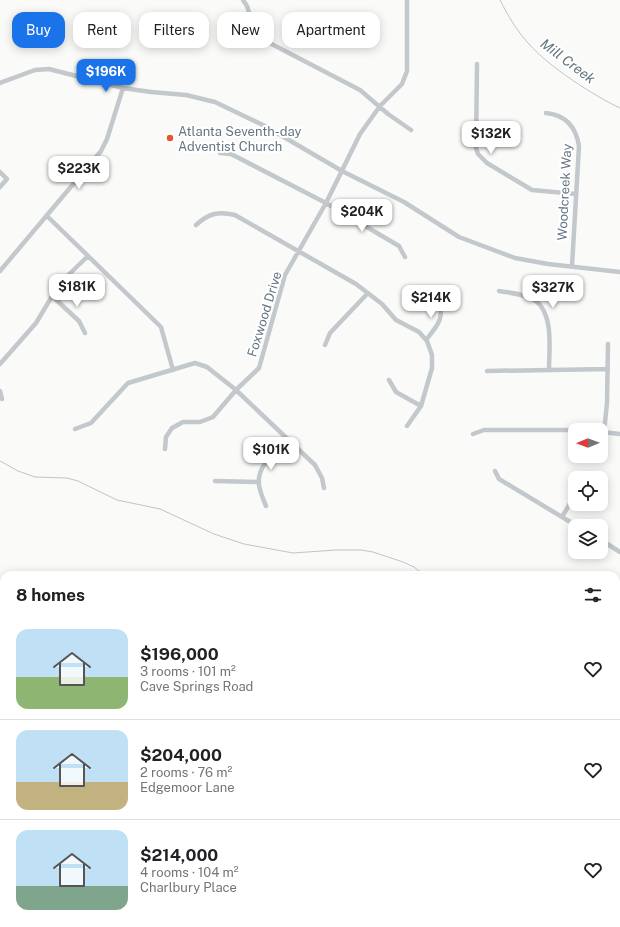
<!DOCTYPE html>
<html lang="en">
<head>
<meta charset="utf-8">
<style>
  body { margin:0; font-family:"Public Sans",sans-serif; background:#f6f6f6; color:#202124; height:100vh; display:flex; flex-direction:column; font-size:15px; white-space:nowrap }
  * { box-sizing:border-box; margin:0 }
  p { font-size:13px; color:#757577 }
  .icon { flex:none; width:22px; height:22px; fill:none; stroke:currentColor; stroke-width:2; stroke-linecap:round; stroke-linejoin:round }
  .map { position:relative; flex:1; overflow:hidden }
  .panel { position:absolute; left:0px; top:571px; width:620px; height:356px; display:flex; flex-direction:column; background:#fff; border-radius:12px 12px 0 0; box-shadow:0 2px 10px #0003 }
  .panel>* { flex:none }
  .banner { position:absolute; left:12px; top:12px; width:400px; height:36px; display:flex; gap:8px }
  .needle { width:26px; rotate:269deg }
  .tools { position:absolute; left:568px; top:423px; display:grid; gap:8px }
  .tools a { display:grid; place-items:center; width:40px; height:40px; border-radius:8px; background:#fff; box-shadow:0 2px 10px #0003; font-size:20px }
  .price { position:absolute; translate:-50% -34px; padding:0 9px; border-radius:8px; background:#fff; color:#222; font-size:13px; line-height:26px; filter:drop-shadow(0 1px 2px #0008) }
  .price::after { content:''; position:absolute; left:50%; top:24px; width:12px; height:9px; margin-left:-6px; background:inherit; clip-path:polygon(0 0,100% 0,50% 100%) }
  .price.selected { background:#1a73e8; color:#fff }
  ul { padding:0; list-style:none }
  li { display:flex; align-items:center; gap:12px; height:100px; padding:0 16px }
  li+li { border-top:1px solid #e0e0e0 }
  li span { display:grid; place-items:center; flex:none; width:112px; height:80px; border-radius:12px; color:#555 }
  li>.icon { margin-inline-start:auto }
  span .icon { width:48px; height:48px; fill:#fffc; stroke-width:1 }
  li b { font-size:17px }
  h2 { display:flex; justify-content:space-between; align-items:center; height:48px; padding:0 16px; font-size:17px }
  .chip { padding:0 14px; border-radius:12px; background:#fff; box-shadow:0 2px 10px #0003; font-size:14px; line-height:36px }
  .chip.selected { background:#1a73e8; color:#fff }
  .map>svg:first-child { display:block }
</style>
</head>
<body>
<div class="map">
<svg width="620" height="927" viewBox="0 0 620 927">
  <rect width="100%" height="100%" fill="#fafaf8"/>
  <path fill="#bbc7cb" d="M174 923H204L205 927H172Z"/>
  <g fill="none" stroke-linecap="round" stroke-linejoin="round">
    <path stroke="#bbc7cb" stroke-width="1" d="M500 0C508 16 517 31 529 44 548 66 594 96 620 108
      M0 461 18 471 35 477 67 478 78 481 117 500 160 509 214 534 244 544 293 553 336 550H361L373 552 403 562 414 567 424 575
      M616 694 620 692"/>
    <path stroke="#c3c8cc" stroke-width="4.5" d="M243 0 247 6 255 32 262 39 360 90 388 114 411 130
      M477 64 476 148 478 154 487 163 532 190 576 194
      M0 83 35 70 49 69 123 88 151 92 186 95 215 102 265 126 342 171 404 202 459 237 515 258 548 264 620 272
      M546 113C566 115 576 127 579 146L572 266
      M220 153 231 154 326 203 399 246 405 257
      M0 172 7 179 0 187
      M47 216 161 327 173 370
      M196 225C209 213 219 211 235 215L356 284 382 304 396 320 419 332 427 341 432 355V368L421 406 407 426
      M0 271 101 151 107 139 123 88
      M499 291C511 293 526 294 536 301 554 315 549 350 549 370
      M52 296 79 321 85 333
      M426 340C438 325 446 317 437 297
      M325 345 330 333 367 294
      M0 364 36 323 60 283 88 256
      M487 371 608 369
      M389 380 396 392 421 406
      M0 391 2 399
      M75 429 91 423 128 383 195 363 207 367 236 390 315 465 322 478 324 488
      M602 432 620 434
      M604 432 607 403 608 344
      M473 434 484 430H582
      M165 449 166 437 172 428 183 422H200L213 417 236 390 259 368 285 275 326 203 360 134 380 106 402 84 407 71V0
      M495 471 499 479 577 526
      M585 478 586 477
      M215 481 259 482
      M266 506C263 499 260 492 259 485 256 466 276 451 288 439
      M562 517 575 495
      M601 540 620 552
      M0 663 4 664
      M616 856 620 858
      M153 927 154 923"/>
  </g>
  <circle fill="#e4572e" stroke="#fff" stroke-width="1.5" cx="170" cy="138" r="4"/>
  <g text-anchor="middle" stroke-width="4" stroke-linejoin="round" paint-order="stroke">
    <g font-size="13" fill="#657683" stroke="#fff" text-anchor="start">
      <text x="178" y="136">Atlanta Seventh-day<tspan x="178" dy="15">Adventist Church</tspan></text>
    </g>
    <g font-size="13" fill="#657683" stroke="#fff">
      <text transform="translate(564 192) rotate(-87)" y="5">Woodcreek Way</text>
      <text transform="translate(264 314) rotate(-73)" y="5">Foxwood Drive</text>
    </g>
    <g font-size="14" font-style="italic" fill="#60757c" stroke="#fff">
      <text transform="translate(568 61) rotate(37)" y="5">Mill Creek</text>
    </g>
  </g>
</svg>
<div class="tools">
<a><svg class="needle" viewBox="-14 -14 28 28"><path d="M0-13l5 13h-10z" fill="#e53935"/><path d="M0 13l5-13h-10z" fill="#757577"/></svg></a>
<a><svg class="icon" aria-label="locate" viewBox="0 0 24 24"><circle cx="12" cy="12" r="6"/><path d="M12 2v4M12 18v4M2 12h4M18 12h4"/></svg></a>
<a><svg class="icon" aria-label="layers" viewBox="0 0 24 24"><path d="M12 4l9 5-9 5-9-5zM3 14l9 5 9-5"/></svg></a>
</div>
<b class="price selected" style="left:106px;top:93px">$196K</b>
<b class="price" style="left:491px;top:155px">$132K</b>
<b class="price" style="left:79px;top:190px">$223K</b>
<b class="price" style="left:362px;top:233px">$204K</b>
<b class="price" style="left:77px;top:308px">$181K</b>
<b class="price" style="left:553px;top:309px">$327K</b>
<b class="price" style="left:431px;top:319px">$214K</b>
<b class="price" style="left:271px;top:471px">$101K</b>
<div class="banner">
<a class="chip selected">Buy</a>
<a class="chip">Rent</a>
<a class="chip">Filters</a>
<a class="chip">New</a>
<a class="chip">Apartment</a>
</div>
<section class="panel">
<h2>8 homes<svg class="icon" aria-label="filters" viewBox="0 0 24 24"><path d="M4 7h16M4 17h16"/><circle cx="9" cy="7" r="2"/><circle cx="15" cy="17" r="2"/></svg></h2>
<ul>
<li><span style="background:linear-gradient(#bfe0f5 60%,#8fb573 0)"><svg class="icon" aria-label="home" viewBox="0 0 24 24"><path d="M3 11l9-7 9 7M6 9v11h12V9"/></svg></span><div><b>$196,000</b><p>3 rooms · 101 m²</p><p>Cave Springs Road</p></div><svg class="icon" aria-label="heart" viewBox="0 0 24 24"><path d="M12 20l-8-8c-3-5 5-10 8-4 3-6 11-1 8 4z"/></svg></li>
<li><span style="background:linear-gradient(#bfe0f5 65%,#c2b280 0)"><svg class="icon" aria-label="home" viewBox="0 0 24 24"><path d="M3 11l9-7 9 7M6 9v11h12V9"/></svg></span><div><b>$204,000</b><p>2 rooms · 76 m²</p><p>Edgemoor Lane</p></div><svg class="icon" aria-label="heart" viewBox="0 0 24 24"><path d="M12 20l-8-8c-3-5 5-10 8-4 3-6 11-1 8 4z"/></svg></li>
<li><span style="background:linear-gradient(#bfe0f5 70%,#7fa58c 0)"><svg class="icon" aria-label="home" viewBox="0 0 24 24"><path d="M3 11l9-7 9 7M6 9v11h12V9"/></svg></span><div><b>$214,000</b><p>4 rooms · 104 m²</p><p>Charlbury Place</p></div><svg class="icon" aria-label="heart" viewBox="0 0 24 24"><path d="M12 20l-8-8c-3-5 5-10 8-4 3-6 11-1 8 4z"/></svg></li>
</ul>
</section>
</div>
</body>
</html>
